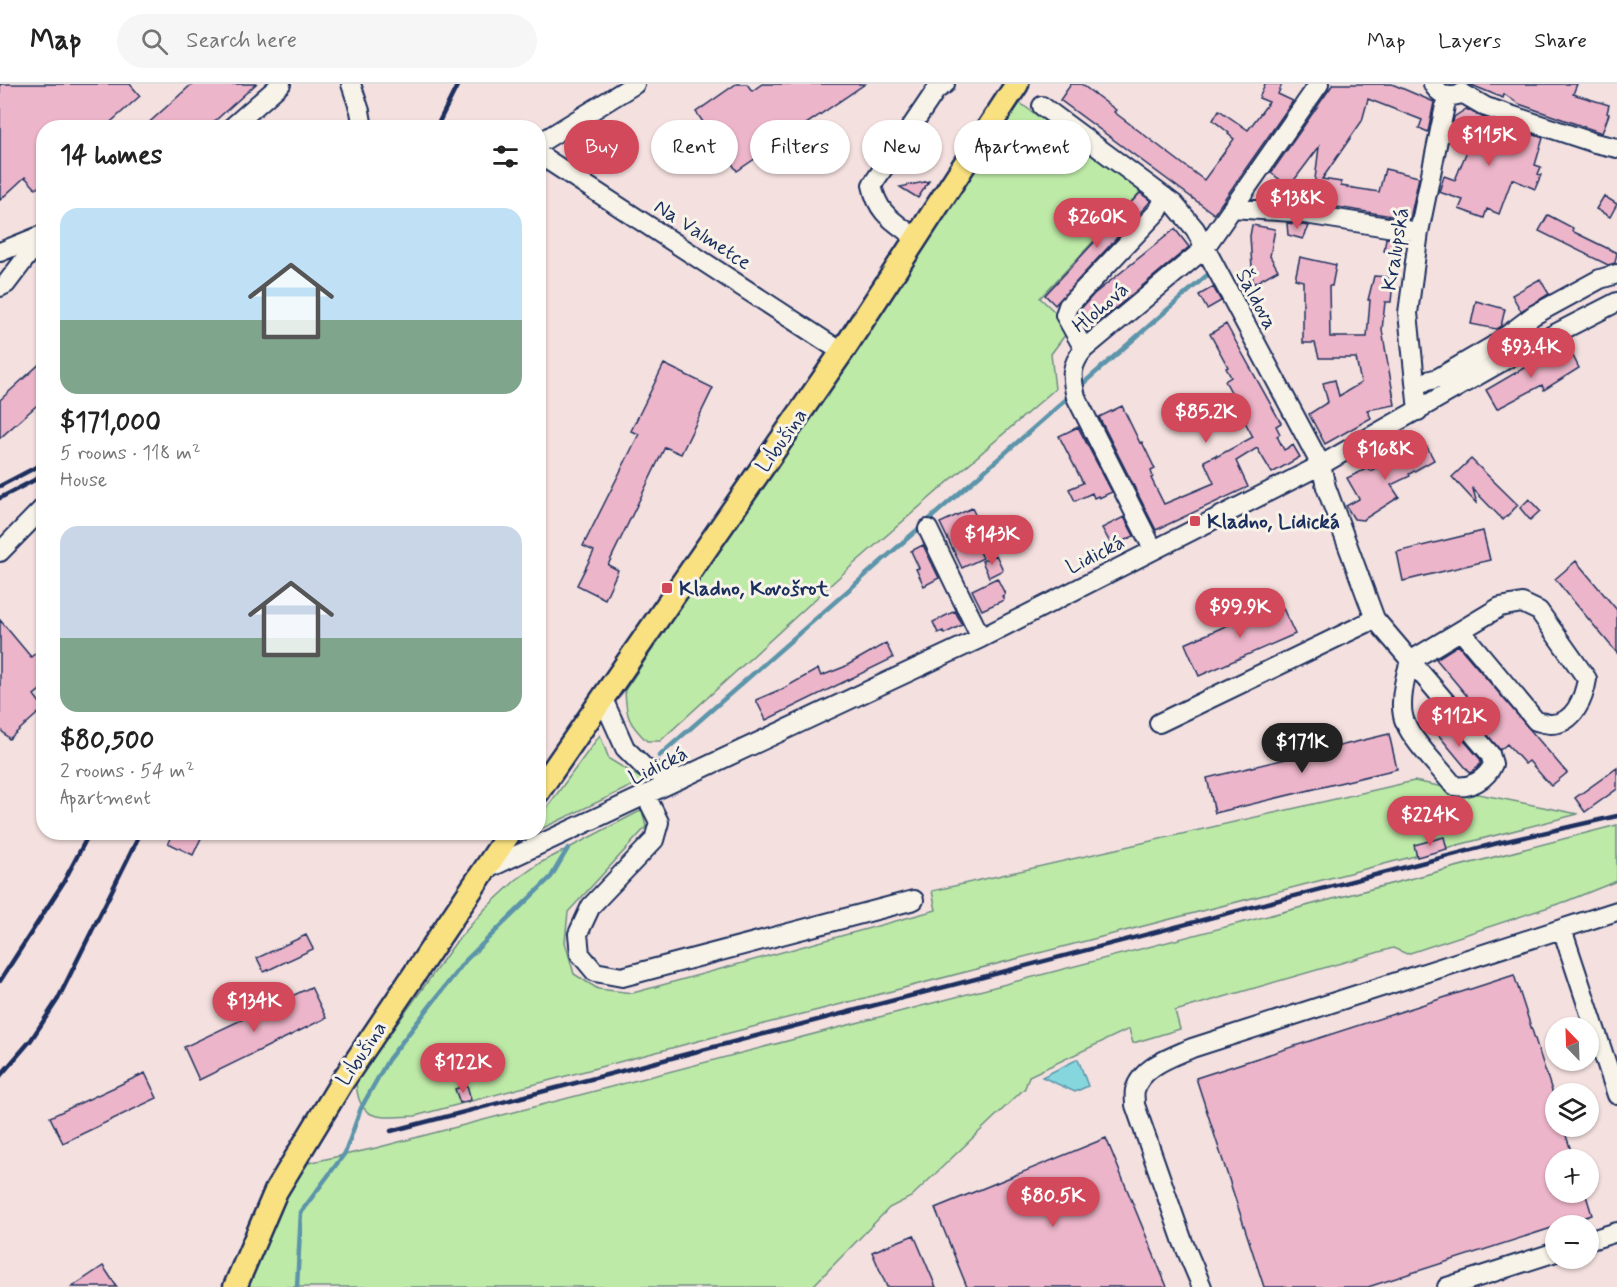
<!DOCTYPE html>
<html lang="en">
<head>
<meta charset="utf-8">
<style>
  body { margin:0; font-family:Mynerve,sans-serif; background:#f6f6f6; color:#222; height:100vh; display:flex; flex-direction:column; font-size:22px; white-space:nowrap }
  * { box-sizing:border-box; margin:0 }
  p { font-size:20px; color:#767676 }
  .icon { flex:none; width:33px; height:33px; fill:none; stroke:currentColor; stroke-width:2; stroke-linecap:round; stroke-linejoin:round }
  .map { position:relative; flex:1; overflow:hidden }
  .drawer { position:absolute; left:36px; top:36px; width:510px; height:720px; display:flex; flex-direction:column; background:#fff; border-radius:24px; box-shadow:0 2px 4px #0004 }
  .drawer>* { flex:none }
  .top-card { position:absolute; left:564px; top:36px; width:570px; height:54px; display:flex; gap:12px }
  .needle { width:39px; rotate:337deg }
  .tools { position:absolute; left:1545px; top:933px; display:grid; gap:12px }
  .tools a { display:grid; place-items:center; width:54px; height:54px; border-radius:50%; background:#fff; box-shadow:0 2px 4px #0004; font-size:30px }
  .price { position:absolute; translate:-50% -51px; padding:0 14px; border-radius:21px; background:#d1495b; color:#fff; font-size:20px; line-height:39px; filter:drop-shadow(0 2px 3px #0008) }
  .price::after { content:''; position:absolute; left:50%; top:36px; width:18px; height:14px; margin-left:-9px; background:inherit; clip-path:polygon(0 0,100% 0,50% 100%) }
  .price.current { background:#222; color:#fff }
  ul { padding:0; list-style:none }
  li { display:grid; align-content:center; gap:12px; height:318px; padding:0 24px }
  li span { display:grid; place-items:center; height:186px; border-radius:18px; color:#555 }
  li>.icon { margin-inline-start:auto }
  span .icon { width:108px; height:108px; fill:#fffc; stroke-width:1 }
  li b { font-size:26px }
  h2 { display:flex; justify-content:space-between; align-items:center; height:72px; padding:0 24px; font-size:26px }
  .chip { padding:0 21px; border-radius:27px; background:#fff; box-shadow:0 2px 4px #0004; font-size:21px; line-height:54px }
  .chip.current { background:#d1495b; color:#fff }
  header { display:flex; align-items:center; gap:36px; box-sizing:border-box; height:84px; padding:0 30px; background:#fff; border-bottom:2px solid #e0e0e0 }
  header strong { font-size:28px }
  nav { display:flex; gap:33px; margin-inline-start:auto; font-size:21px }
  .search { width:420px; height:54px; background:#f6f6f6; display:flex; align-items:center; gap:15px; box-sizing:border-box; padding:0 21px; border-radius:33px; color:#767676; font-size:22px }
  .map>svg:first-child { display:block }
</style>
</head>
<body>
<header>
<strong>Map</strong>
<div class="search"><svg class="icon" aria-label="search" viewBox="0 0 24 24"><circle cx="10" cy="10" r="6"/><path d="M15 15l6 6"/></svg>Search here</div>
<nav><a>Map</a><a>Layers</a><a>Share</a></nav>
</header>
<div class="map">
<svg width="1617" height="1203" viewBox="0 0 1617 1203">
  <rect width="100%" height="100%" fill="#f4e0df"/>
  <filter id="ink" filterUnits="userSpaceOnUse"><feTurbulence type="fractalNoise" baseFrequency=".0167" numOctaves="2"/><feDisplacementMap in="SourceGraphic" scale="12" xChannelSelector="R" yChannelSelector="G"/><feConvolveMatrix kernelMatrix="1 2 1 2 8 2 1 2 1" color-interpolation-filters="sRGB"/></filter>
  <g filter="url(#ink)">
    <path fill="#beeaa7" stroke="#6c8c82" stroke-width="1.5" d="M1020 19 1141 107 1040 214 1071 243 1051 270 1055 305 848 485 660 657H647C628 639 626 632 625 606Z
      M600 651 609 675 644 696 539 746 540 733Z
      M1414 697 1578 730 698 957 415 1032C381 1033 358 1040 356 997L456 858 485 825 516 796 540 779 642 726 646 743 568 828 565 858 574 890 598 905 633 909 936 826 932 807Z
      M1617 741V797L1567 817 1407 870 1393 864 1175 927 1180 945 1133 959 1129 945 1029 992 1025 1004 911 1113 889 1124 812 1203H246L284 1115 308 1079 376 1064Z"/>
    <path fill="#85d7dd" stroke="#5b94aa" stroke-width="1.5" d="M1078 975 1088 1002 1075 1008 1042 993Z"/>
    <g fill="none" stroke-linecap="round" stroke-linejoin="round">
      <path stroke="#5b94aa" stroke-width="4.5" d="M1078 304 1206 192
        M659 672 1070 312
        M297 1203 301 1128 345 1069 361 1024 388 976 465 877 551 793 568 764"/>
    </g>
    <path fill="#edb5c9" stroke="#1b2f5e" stroke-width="1.5" d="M0 0H130L140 12 104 44H44V98L36 105 25 93 0 116Z
      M192 0H256L207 44H143Z
      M736 0H747L752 7 762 0H865L737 87 696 28Z
      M1071 0H1081L1116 26 1114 28 1204 96 1234 55 1228 50 1229 49 1213 36 1219 26 1248 46 1269 18 1259 14 1265 0H1282L1278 10 1293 17 1214 130 1060 16Z
      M1333 0H1392L1434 18 1428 48 1419 44 1422 36 1368 15 1362 37 1322 95 1341 98V102L1379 108 1385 85 1419 93 1410 135 1312 119 1319 63 1292 99 1289 97 1286 100 1271 89Z
      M1469 0H1577L1573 10 1609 21 1607 29 1609 30 1602 49 1519 20 1504 10 1503 14Z
      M1466 25 1486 35 1479 54 1517 66 1523 47 1543 54 1535 81 1541 83 1538 90 1541 91 1535 105 1512 95 1499 130 1487 125 1484 134 1459 125 1463 116 1439 108 1444 92 1455 96 1469 62 1450 55 1454 33Z
      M929 97 918 114 900 103Z
      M1140 109 1151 117 1149 119 1055 221 1045 211Z
      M1604 112 1617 120 1610 133 1596 125Z
      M1548 131 1573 144 1572 147 1617 169 1615 179 1608 181 1539 147Z
      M1287 139 1309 142 1303 155 1288 151Z
      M1252 141 1275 145 1270 172 1278 186 1253 200 1250 152Z
      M1175 145 1189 163 1088 247 1078 228 1094 210Z
      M1386 154 1404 157 1402 170 1384 167Z
      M1300 173 1336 181 1332 202H1329L1330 253H1367L1370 216H1368L1374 192 1388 193V198H1393L1391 218H1385L1382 246 1395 321 1367 326 1371 334 1325 360 1309 330 1328 318 1323 299 1335 296 1339 312 1361 299 1356 274H1319L1315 259H1303V197L1295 195Z
      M1540 195 1549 210 1521 227 1512 211Z
      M1213 203 1221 217 1207 225 1199 211Z
      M1476 217 1505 225 1501 242 1496 245 1471 240Z
      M1226 240 1281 339 1276 342 1280 350 1277 352 1284 366 1293 361 1300 373 1272 389 1257 364 1236 377 1248 403 1156 446 1099 333 1122 322 1140 359 1142 358 1155 385 1151 387 1153 393 1151 394 1164 420 1214 399 1204 377 1216 371V373L1253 353 1245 338 1247 337 1225 297 1231 293 1226 284 1228 283 1210 250Z
      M1551 268 1558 280 1573 272 1579 284 1544 306 1542 301 1497 325 1486 306Z
      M44 276V315L0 354V316Z
      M664 280 713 304 681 370 665 363 608 481 618 486 605 515 577 501 594 467 583 462 639 350 631 347Z
      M1078 343 1112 408 1099 414 1098 412 1094 414 1092 409 1075 417 1069 405 1083 399 1059 352Z
      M1418 357 1423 365 1427 363 1434 376 1409 390 1410 392 1391 401 1399 413 1363 436 1354 435 1346 422 1359 415 1347 394 1368 384 1370 387 1392 375 1390 373Z
      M1471 375 1518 421 1503 436 1473 405 1477 420 1452 393Z
      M1529 415 1540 427 1530 436 1520 424Z
      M972 424 978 437 972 441 974 446 970 448 983 474 962 484 940 439Z
      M1124 433 1134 452 1112 462 1102 444Z
      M1483 447 1490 476 1403 497 1397 468Z
      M923 461 939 494 924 502 916 485 919 484 911 467Z
      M996 471 1003 486 989 493 982 477Z
      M1576 477 1617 526V569L1555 495Z
      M997 494 1005 510 1002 512 1004 516 982 526 972 506Z
      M1280 518 1295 550 1199 592 1185 560Z
      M955 527 962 541 944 550 943 547 938 549 933 538Z
      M0 536 31 573 44 562V603L34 611 44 624 9 655 0 645Z
      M886 559 893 574 766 636 756 616 777 607V608L818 585 821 592 844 583Z
      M1458 561 1567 689 1551 702 1529 677 1525 680 1507 660 1500 666 1465 624 1472 618 1436 575Z
      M1448 638 1480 675 1481 679 1478 683 1470 689 1436 648Z
      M1389 650 1397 685 1215 729 1207 694Z
      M1617 684V705L1585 728 1575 714Z
      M173 748H204L193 771 168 759Z
      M1444 753 1447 765 1417 773 1414 761Z
      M306 851 313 865 264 888 257 874Z
      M1514 891 1556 1019V1042H1563L1574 1076H1556V1108H1585L1592 1131 1368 1203H1264L1196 994Z
      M311 903 326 934 199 996 184 963Z
      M145 989 157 1014 63 1059 50 1033Z
      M467 1001 471 1016 460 1019 455 1005Z
      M1106 1054 1167 1203H967L935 1124Z
      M914 1151 936 1203H887L872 1168Z
      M103 1182 117 1203H72Z"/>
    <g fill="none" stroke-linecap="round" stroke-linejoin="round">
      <defs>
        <path id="minor" d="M351 0 360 27 363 44
          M1433 0C1438 10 1448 14 1458 11
          M1462 9 1486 23 1595 59 1617 64
          M1042 22 1174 120 1195 145 1321 381 1326 403 1375 535 1490 670 1493 680C1487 695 1470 705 1454 702 1440 684 1413 658 1405 638 1398 622 1405 593 1410 577L1500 523 1522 519 1539 527 1587 595C1584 614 1574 640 1551 640 1546 640 1541 638 1536 637L1461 547
          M231 44 281 0
          M538 60 635 0
          M538 73H543L842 268
          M1232 124 1292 128 1419 148
          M917 155C894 137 878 131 872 101L936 6 945 0
          M0 168 42 151
          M0 203 6 200 44 150
          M1084 265 1065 231 1068 222 1158 127 1165 113
          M1416 300 1438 294 1493 262 1534 231 1600 195 1617 190
          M1418 327 1408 229 1419 148 1447 12
          M928 445 981 554
          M1153 465 1076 313C1071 292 1070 282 1084 265L1204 165 1319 0
          M0 468 44 423
          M603 615 625 664 646 685 680 695
          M1159 639 1375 535
          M646 712 659 738 654 756 591 822 578 850 580 870 595 888 622 893 914 816
          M485 786 981 554 1321 381 1512 272 1617 218
          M1562 845 1617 1011
          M1588 1157 1617 1148
          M1202 1203 1183 1158 1135 1021C1135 1016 1134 1010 1135 1006 1142 982 1172 973 1192 964L1617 827
          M1447 1203 1556 1168"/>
        <path id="major" d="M538 708 842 268 1017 0
          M235 1203 276 1107 342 998 510 748"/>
      </defs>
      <use href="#minor" stroke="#1b2f5e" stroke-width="22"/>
      <use href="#major" stroke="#1b2f5e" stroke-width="27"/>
      <use href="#minor" stroke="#f7f3e8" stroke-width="18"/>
      <use href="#major" stroke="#f9e181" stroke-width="22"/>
      <path stroke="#1b2f5e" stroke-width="4.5" d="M436 44 458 0
        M0 402 44 379
        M0 414 44 391
        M0 897 63 799 90 748
        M0 992 31 956 58 915 141 748
        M391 1047 1498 759 1617 732"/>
    </g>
  </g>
  <g fill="#d1495b" stroke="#f7f3e8" stroke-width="2">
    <rect x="1189" y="431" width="12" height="12" rx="3"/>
    <rect x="661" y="498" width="12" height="12" rx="3"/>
  </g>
  <g text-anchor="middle" stroke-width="6" stroke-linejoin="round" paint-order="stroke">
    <g font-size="21" fill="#1b2f5e" stroke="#f7f3e8">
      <text transform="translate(703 150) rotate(33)" y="7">Na Valmetce</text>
      <text transform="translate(1395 165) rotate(-81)" y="7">Kralupská</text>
      <text transform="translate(1257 215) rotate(62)" y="7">Šaldova</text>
      <text transform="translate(1100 223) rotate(-40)" y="7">Hlohová</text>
      <text transform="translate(781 356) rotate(-55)" y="7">Libušina</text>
      <text transform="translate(1095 470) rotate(-27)" y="7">Lidická</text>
      <text transform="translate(658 681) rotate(-26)" y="7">Lidická</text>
      <text transform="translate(361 969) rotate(-56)" y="7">Libušina</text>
    </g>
    <g font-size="21" font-weight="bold" fill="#1b2f5e" stroke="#f7f3e8" text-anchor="start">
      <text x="1207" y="444">Kladno, Lidická</text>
      <text x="679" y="511">Kladno, Kovošrot</text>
    </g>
  </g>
</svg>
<div class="tools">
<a><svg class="needle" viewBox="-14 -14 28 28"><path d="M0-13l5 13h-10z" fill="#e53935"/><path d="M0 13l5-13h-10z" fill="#767676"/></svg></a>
<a><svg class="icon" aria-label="layers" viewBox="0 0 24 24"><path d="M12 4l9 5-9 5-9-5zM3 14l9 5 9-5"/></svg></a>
<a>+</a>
<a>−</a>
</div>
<b class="price" style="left:1489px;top:83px">$115K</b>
<b class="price" style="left:1297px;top:146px">$138K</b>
<b class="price" style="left:1097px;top:165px">$260K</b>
<b class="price" style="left:1531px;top:295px">$93.4K</b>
<b class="price" style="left:1206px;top:360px">$85.2K</b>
<b class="price" style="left:1385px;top:397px">$168K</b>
<b class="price" style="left:992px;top:482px">$143K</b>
<b class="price" style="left:1240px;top:555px">$99.9K</b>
<b class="price" style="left:1459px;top:664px">$112K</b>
<b class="price current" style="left:1302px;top:690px">$171K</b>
<b class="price" style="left:1430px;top:763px">$224K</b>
<b class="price" style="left:254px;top:949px">$134K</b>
<b class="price" style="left:463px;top:1010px">$122K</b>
<b class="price" style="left:1053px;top:1144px">$80.5K</b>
<div class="top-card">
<a class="chip current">Buy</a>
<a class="chip">Rent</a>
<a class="chip">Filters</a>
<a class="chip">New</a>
<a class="chip">Apartment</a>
</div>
<section class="drawer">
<h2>14 homes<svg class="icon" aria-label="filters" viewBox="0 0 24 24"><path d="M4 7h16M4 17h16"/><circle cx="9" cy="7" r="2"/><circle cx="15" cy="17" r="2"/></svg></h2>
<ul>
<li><span style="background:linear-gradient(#bfe0f5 60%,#7fa58c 0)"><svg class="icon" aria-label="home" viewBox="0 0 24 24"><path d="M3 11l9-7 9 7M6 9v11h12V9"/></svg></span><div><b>$171,000</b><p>5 rooms · 118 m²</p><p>House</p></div></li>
<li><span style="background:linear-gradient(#c9d6e8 60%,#7fa58c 0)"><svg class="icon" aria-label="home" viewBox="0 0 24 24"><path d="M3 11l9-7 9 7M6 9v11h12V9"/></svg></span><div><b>$80,500</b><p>2 rooms · 54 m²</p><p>Apartment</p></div></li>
</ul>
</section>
</div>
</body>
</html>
